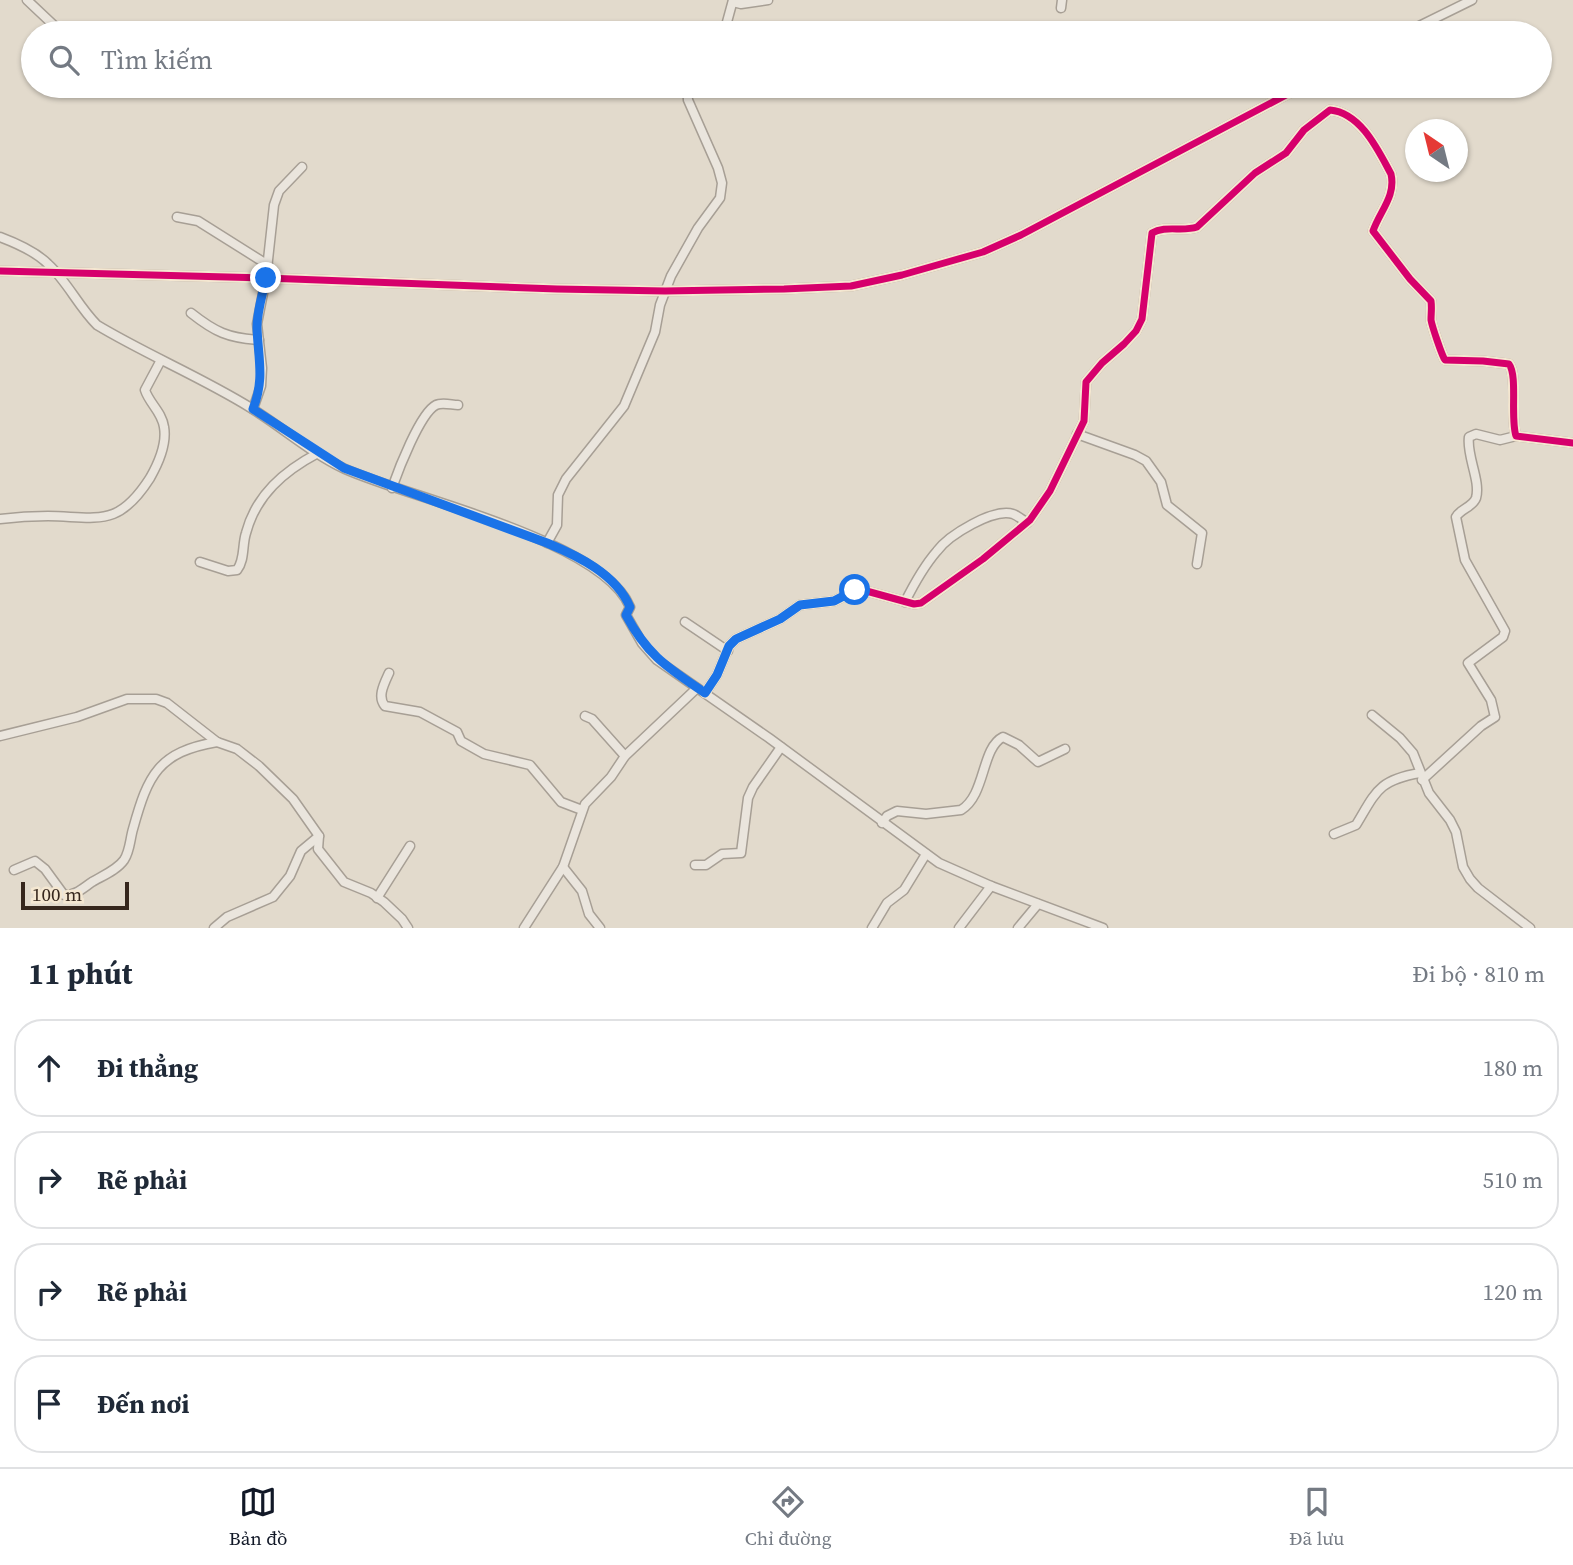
<!DOCTYPE html>
<html lang="vi">
<head>
<meta charset="utf-8">
<style>
	body { margin:0; font-family:"Source Serif 4",serif; background:#f6f6f7; color:#1f2937 }
	.compass { position:absolute; left:1405px; top:119px; width:63px; height:63px; border-radius:50%; background:#fff; box-shadow:0 2px 5px #0004; rotate:325deg }
	.scale { position:absolute; left:21px; bottom:18px; width:108px; box-sizing:border-box; padding-left:7px; border:4px solid #36271d; border-top:0; font-size:19px; line-height:24px; white-space:nowrap; color:#36271d; -webkit-text-stroke:5px #f4e7d1; paint-order:stroke }
	.stop { position:absolute; width:21px; height:21px; margin:-16px; border:5px solid #1a73e8; border-radius:50%; background:#fff }
	.stop.end { background:#1a73e8; border-color:#fff; box-shadow:0 2px 7px #0008 }
	.list { margin:0; padding:0; list-style:none }
	h2 { display:flex; justify-content:space-between; align-items:center; height:91px; margin:0; padding:0 28px; font-size:30px }
	h2 small { font-size:23px; font-weight:400; color:#747a83 }
	.list li { display:grid; grid-template-columns:46px 1fr auto; gap:21px; align-items:center; box-sizing:border-box; height:98px; margin:0 14px 14px; padding:0 14px; border:2px solid #e0e1e3; border-radius:28px }
	.list b { display:block; font-size:26px; white-space:nowrap }
	.list em { font-size:23px; font-style:normal; color:#747a83 }
	.icon { flex:none; width:38px; height:38px; fill:none; stroke:currentColor; stroke-width:2; stroke-linecap:round; stroke-linejoin:round }
	.map { position:relative; flex:none; width:1573px; height:928px; overflow:hidden }
	.search { position:absolute; background:#fff; box-shadow:0 2px 5px #0004; left:21px; right:21px; top:21px; height:77px; display:flex; align-items:center; gap:18px; box-sizing:border-box; padding:0 24px; border-radius:38px; color:#747a83; font-size:26px }
	.sheet { height:539px; background:#fff }
	nav { display:flex; justify-content:space-around; align-items:center; box-sizing:border-box; height:98px; border-top:2px solid #e0e1e3; background:#fff; font-size:19px; color:#747a83 }
	nav a { display:grid; justify-items:center; gap:4px }
	nav .on { color:#111827 }
	.map>svg:first-child { display:block }
	.lines { fill:none; stroke-linecap:round; stroke-linejoin:round }
	.street-casing { stroke:#a79f95; stroke-width:11 }
	.street { stroke:#eae5dd; stroke-width:8 }
	.cycleway-casing { stroke:#f4e7d1; stroke-width:11 }
	.cycleway { stroke:#d6006c; stroke-width:7 }
	.route { stroke:#1a73e8; stroke-width:9 }
</style>
</head>
<body>
<div class="map">
<svg width="1573" height="928" viewBox="0 0 1573 928">
	<rect width="100%" height="100%" fill="#e2dacc"/>
	<g class="lines">
		<defs>
			<g id="street">
				<polyline points="27,0 62,33"/>
				<polyline points="733,2 741,4 768,0"/>
				<polyline points="1061,8 1062,0"/>
				<polyline points="724,33 733,0"/>
				<polyline points="1405,33 1472,0"/>
				<polyline points="177,217 198,221 268,265"/>
				<path d="M0,237C16,243 36,252 48,264C67,281 78,306 97,325C147,355 201,377 251,408C282,427 311,453 345,469C412,499 602,540 630,607L626,615L642,643L657,660L769,738L939,863L991,886L1103,928"/>
				<polyline points="0,271 266,278 557,289 665,291 784,289 851,286 902,275 983,252 1021,235 1303,86"/>
				<path d="M191,313C215,332 228,338 259,340"/>
				<polyline points="253,409 261,386 262,368 257,324 266,278 274,205 279,191 302,167"/>
				<polyline points="1077,434 1135,455 1146,461 1161,482 1167,505 1202,533 1197,564"/>
				<path d="M392,488C398,471 420,413 436,405C442,402 452,405 458,405"/>
				<path d="M0,519C16,517 32,516 48,516C99,517 118,528 150,478C158,464 167,444 164,427C162,412 149,403 145,390L161,360"/>
				<polyline points="547,543 557,525 558,495 566,479 624,406 655,332 660,305 671,276 698,228 720,198 722,183 718,168 688,100 687,86"/>
				<path d="M200,562L228,571L237,570C245,560 242,545 246,533C256,495 284,471 318,453"/>
				<path d="M905,602C914,584 924,566 937,551C949,535 993,508 1013,514C1018,516 1023,520 1027,523"/>
				<polyline points="685,622 728,651"/>
				<path d="M389,673C384,684 377,697 385,706L420,712L457,732L461,741L484,754L530,765L561,802L582,810"/>
				<path d="M705,693L717,675L729,646L736,639L780,619L800,605L834,601L859,589L914,604L921,603L983,559L1030,520L1050,491L1084,421L1086,382L1102,363L1124,344L1136,331L1142,319L1152,233C1165,225 1183,232 1197,227L1255,173L1286,153L1304,130L1330,110C1361,113 1378,150 1391,174C1396,196 1380,211 1373,231L1410,279L1431,301C1432,308 1431,313 1431,320C1432,326 1442,356 1445,360L1483,361L1509,364C1518,376 1510,418 1516,436L1573,443"/>
				<polyline points="1372,715 1400,738 1413,753 1429,793 1450,820 1456,832 1463,867 1470,879 1478,888 1530,928"/>
				<polyline points="585,716 592,719 625,756"/>
				<polyline points="0,736 77,717 127,699 156,699 167,703 217,742 237,749 259,766 293,799 319,836 318,849 344,882 371,893 384,902 402,919 408,928"/>
				<path d="M1422,780L1481,726L1495,717L1491,700L1468,663L1503,637L1505,631L1465,560L1456,517C1460,509 1473,507 1476,498C1481,481 1466,455 1469,437L1476,434L1500,440L1516,436"/>
				<path d="M882,823L887,816L897,811L926,814L961,810C986,795 981,748 1003,737L1019,745L1038,762L1065,749"/>
				<path d="M1334,834L1356,825C1376,792 1378,780 1420,773"/>
				<polyline points="695,865 706,865 722,854 741,853 748,798 753,787 781,747"/>
				<polyline points="563,867 582,891 589,914 600,928"/>
				<path d="M14,870L35,861L45,869L64,895C75,896 83,888 92,882C102,876 117,870 124,860C130,851 130,839 133,829C148,775 158,752 217,742"/>
				<polyline points="377,898 410,846"/>
				<polyline points="214,928 227,917 273,897 290,876 301,851 319,836"/>
				<polyline points="524,928 563,867 585,804 611,777 625,756 697,688"/>
				<polyline points="872,928 887,903 904,890 926,854"/>
				<polyline points="959,928 991,886"/>
				<polyline points="1018,928 1038,904"/>
			</g>
		</defs>
		<!-- street casing -->
		<use href="#street" class="street-casing"/>
		<!-- street -->
		<use href="#street" class="street"/>
		<defs>
			<g id="cycleway">
				<polyline points="0,271 266,278 557,289 665,291 784,289 851,286 902,275 983,252 1021,235 1303,86"/>
				<path d="M705,693L717,675L729,646L736,639L780,619L800,605L834,601L859,589L914,604L921,603L983,559L1030,520L1050,491L1084,421L1086,382L1102,363L1124,344L1136,331L1142,319L1152,233C1165,225 1183,232 1197,227L1255,173L1286,153L1304,130L1330,110C1361,113 1378,150 1391,174C1396,196 1380,211 1373,231L1410,279L1431,301C1432,308 1431,313 1431,320C1432,326 1442,356 1445,360L1483,361L1509,364C1518,376 1510,418 1516,436L1573,443"/>
			</g>
		</defs>
		<!-- cycleway casing -->
		<use href="#cycleway" class="cycleway-casing"/>
		<!-- cycleway -->
		<use href="#cycleway" class="cycleway"/>
	</g>
	<g class="lines">
		<!-- route -->
		<path class="route" d="M266,278C263,293 257,311 257,327C258,359 265,378 253,409L344,468L547,543C578,556 616,574 630,607L626,615C648,656 667,667 705,693L717,675L729,646L736,639L780,619L800,605L834,601L855,590"/>
	</g>
</svg>
<svg class="compass" viewBox="-18 -18 36 36"><path d="M0-13l5 13h-10z" fill="#e53935"/><path d="M0 13l5-13h-10z" fill="#747a83"/></svg>
<div class="scale">100 m</div>
<div class="stop" style="left:855px;top:590px"></div>
<div class="stop end" style="left:266px;top:278px"></div>
<div class="search"><svg class="icon" aria-label="search" viewBox="0 0 24 24"><circle cx="10" cy="10" r="6"/><path d="M15 15l6 6"/></svg>Tìm kiếm</div>
</div>
<section class="sheet">
<h2>11 phút<small>Đi bộ · 810 m</small></h2>
<ul class="list">
<li><svg class="icon" aria-label="ahead" viewBox="0 0 24 24"><path d="M12 20V5M6 11l6-6 6 6"/></svg><div><b>Đi thẳng</b></div><em>180 m</em></li>
<li><svg class="icon" aria-label="right" viewBox="0 0 24 24"><path d="M7 20v-9h11M14 6l5 5-5 5"/></svg><div><b>Rẽ phải</b></div><em>510 m</em></li>
<li><svg class="icon" aria-label="right" viewBox="0 0 24 24"><path d="M7 20v-9h11M14 6l5 5-5 5"/></svg><div><b>Rẽ phải</b></div><em>120 m</em></li>
<li><svg class="icon" aria-label="arrive" viewBox="0 0 24 24"><path d="M6 21V4h12l-3 4 3 4H6"/></svg><div><b>Đến nơi</b></div></li>
</ul>
</section>
<nav>
<a class="on"><svg class="icon" aria-label="map" viewBox="0 0 24 24"><path d="M3 6l6-2 6 2 6-2v14l-6 2-6-2-6 2zM9 4v14M15 6v14"/></svg>Bản đồ</a>
<a><svg class="icon" aria-label="directions" viewBox="0 0 24 24"><path d="M12 3l9 9-9 9-9-9zM9 14v-3h6M13 9l2 2-2 2"/></svg>Chỉ đường</a>
<a><svg class="icon" aria-label="saved" viewBox="0 0 24 24"><path d="M7 4h10v16l-5-4-5 4z"/></svg>Đã lưu</a>
</nav>
</body>
</html>
